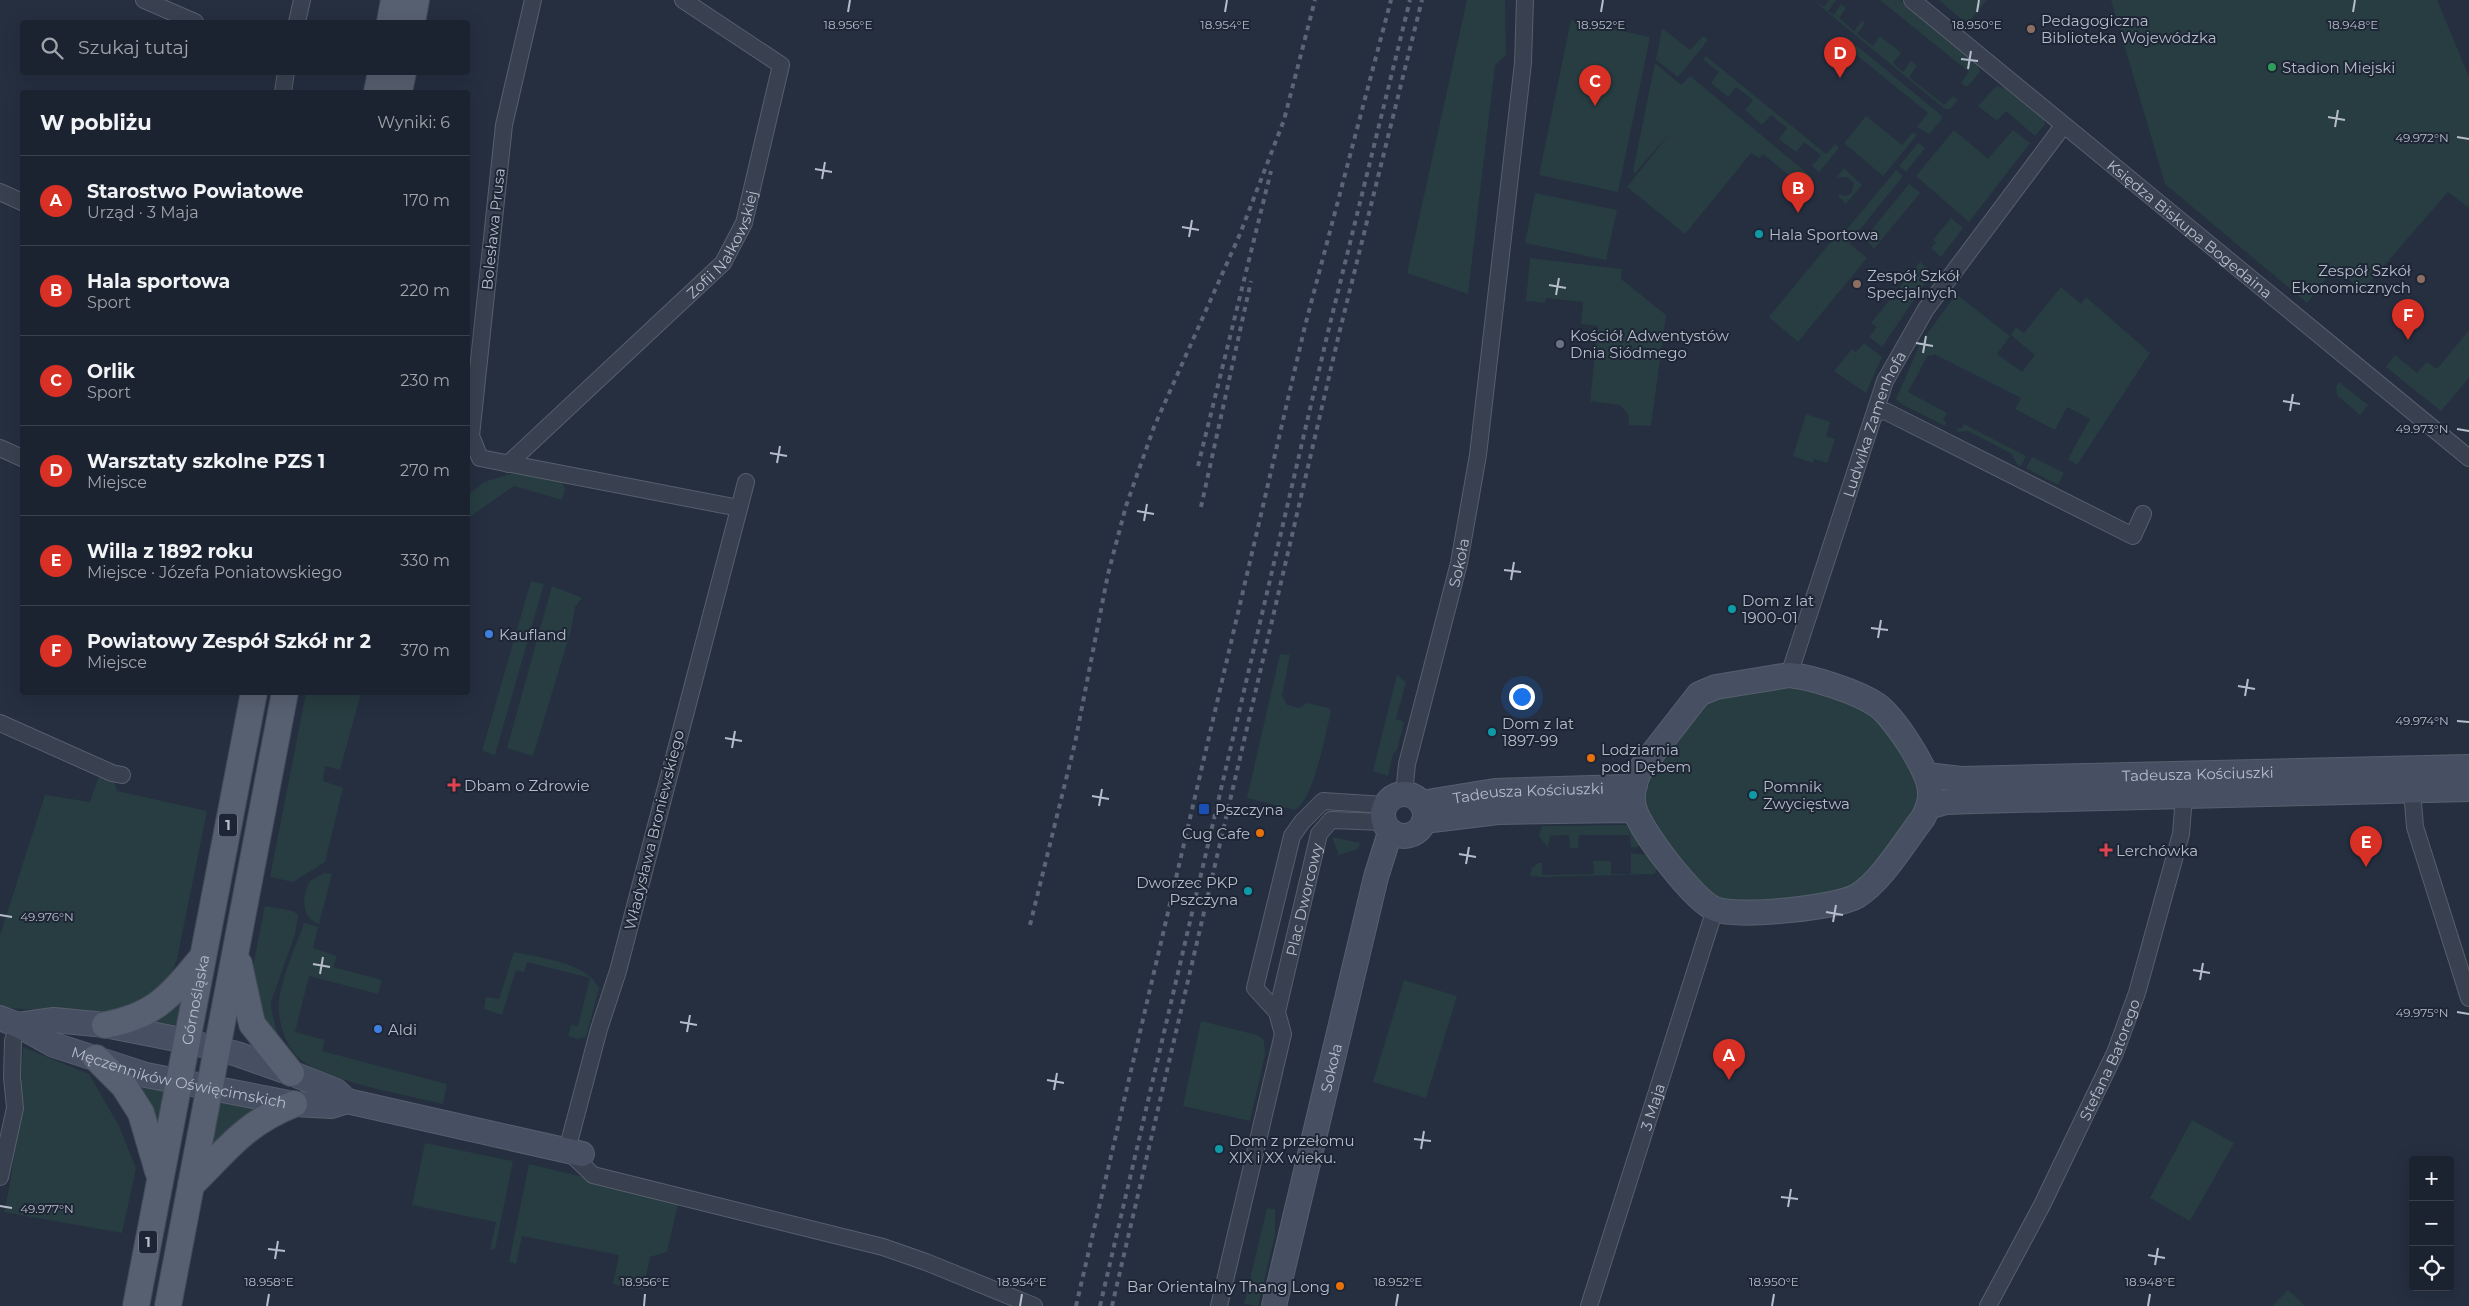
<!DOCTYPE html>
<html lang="pl">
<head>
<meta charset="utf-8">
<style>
	body { margin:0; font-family:Montserrat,sans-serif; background:#292f3c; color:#f1f3f6 }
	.controls { position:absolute; right:15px; bottom:15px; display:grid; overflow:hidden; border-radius:5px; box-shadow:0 5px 20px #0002 }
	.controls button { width:45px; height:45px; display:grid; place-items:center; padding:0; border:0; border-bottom:1px solid #3a404c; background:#1c2330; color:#f1f3f6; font:25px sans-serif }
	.you { position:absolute; left:1521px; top:696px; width:18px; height:18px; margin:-12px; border:4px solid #fff; border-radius:50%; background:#1a73e8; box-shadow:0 0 0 8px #1a73e833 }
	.badge { display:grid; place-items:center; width:32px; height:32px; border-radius:50%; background:#d93025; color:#fff; font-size:16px; font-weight:700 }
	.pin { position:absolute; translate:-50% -41px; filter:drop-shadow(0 1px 2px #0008) }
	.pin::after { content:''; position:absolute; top:26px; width:18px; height:15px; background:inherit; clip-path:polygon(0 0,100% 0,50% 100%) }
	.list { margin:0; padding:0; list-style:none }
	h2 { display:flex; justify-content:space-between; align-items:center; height:65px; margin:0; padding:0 20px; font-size:21px }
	h2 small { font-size:16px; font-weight:400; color:#a0a4ab }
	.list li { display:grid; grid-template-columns:32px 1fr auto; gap:15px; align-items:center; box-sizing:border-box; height:90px; padding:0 20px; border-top:1px solid #3a404c }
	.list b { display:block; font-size:19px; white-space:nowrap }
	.list p { margin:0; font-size:16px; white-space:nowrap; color:#a0a4ab }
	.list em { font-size:16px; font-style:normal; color:#a0a4ab }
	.icon { flex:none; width:28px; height:28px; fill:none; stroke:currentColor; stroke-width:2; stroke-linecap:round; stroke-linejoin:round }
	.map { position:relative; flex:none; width:2469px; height:1306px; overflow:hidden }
	.search { position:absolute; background:#1c2330; box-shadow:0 5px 20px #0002; left:20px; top:20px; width:450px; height:55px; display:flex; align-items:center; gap:12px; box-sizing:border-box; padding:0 18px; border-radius:5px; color:#a0a4ab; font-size:19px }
	.panel { position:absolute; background:#1c2330; box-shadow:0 5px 20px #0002; left:20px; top:90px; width:450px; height:605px; border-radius:5px }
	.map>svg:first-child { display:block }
	.green { fill:#273d41 }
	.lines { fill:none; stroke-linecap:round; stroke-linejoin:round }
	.street-casing { stroke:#575f6d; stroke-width:18 }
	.secondary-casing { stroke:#575f6d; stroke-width:26 }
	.primary-casing { stroke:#424a59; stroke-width:28 }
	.street { stroke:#394150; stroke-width:16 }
	.secondary { stroke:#475063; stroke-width:24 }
	.primary { stroke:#576070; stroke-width:26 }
	.rail { stroke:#5b6577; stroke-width:4; stroke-dasharray:5 5; stroke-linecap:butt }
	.ticks { fill:none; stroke:#b5bcca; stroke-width:2 }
	.education-dot { fill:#8d6e63; stroke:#1e2635; stroke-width:2 }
	.leisure-dot { fill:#2e9e5b; stroke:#1e2635; stroke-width:2 }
	.culture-dot { fill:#0f9aa8; stroke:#1e2635; stroke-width:2 }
	.worship-dot { fill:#6b7280; stroke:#1e2635; stroke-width:2 }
	.shop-dot { fill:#3f7fe0; stroke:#1e2635; stroke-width:2 }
	.food-dot { fill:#e8710a; stroke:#1e2635; stroke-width:2 }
	.health-dot { fill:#e0444e; stroke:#1e2635; stroke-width:2 }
	.transit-dot { fill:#1a4fb4; stroke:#1e2635; stroke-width:2 }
	.labels { text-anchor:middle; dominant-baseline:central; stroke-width:4; stroke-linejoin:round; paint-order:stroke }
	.shield { fill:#1e2635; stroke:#888f9d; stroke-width:1 }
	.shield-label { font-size:14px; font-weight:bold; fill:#b5bcca }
	.poi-label { font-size:15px; fill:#b5bcca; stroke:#1e2635; text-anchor:start }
	.street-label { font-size:15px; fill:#b5bcca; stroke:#1e2635 }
	.ticks-label { font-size:12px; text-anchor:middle; fill:#b5bcca; stroke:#1e2635; stroke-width:4; stroke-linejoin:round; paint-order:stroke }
</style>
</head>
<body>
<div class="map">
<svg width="2469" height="1306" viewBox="0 0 2469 1306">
	<rect width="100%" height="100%" fill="#252f40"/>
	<!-- green -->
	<g class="green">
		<polygon points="1467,0 1505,0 1506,55 1495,65 1468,294 1407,273"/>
		<polygon points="1813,0 1824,7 1829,0 1836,0 1828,11 1834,15 1841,4 1846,8 1839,18 1854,31 1862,21 1865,23 1857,34 1873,46 1880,36 1901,53 1893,63 1903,72 1911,61 1917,66 1909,77 1944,105 1953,96 1958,100 1950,109 1945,109"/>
		<polygon points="1880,0 1900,0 1977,63 1980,72 1967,87 1961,83 1969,72"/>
		<polygon points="1939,0 1987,0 1967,24"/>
		<polygon points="2111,0 2437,0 2469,77 2469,171 2467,172 2469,172 2469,208 2448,192 2362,291 2335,267 2307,303 2165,184"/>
		<polygon points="1571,20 1650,37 1618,192 1539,175"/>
		<polygon points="1662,28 1690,50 1703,36 1708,40 1678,77 1656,60"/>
		<polygon points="1846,37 1941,115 1942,119 1929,134 1917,127 1928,113 1842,43"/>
		<polygon points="1706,56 1826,154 1835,144 1839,148 1819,172 1812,166 1821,155 1804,142 1796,152 1779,139 1787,128 1771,115 1762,125 1745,110 1753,100 1736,87 1728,97 1711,83 1719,72 1703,60"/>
		<polygon points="1655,63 1681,85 1690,76 1813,178 1805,188 1763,154 1760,158 1751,153 1685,234 1627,187 1672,131 1635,173 1633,171"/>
		<polygon points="1996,86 2005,88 2044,120 2045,124 2035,136 2006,111 1997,121 1978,106"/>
		<polygon points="1866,116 1902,145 1913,132 1917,135 1883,176 1844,143"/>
		<polygon points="1954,130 1988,159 2013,130 2030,143 1969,222 1916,176"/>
		<polygon points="1918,143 1925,148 1906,172 1899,166"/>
		<polygon points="1844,168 1862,185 1846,204 1838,196 1839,194 1845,196 1851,194 1854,183 1847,177 1836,178"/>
		<polygon points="1896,170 1903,176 1849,243 1867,258 1798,342 1769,317 1843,227 1847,229"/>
		<polygon points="1909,184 1920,193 1874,249 1868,242 1869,233"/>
		<polygon points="1535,193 1617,210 1606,260 1525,243"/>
		<polygon points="1951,218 1963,228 1941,257 1931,248 1936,243 1933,240"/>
		<polygon points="1530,258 1622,269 1621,279 1666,315 1651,426 1629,425 1628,414 1620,405 1590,401 1598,326 1581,324 1583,302 1546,298 1545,303 1526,301"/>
		<polygon points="1920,262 1932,273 1882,347 1869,337 1877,327 1871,323"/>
		<polygon points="2061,287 2081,304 2086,297 2150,353 2077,465 2068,459 2090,419 2067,407 2055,430 2015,409 2021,398 1934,354 1932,356 1928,355 1908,392 1947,413 1943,420 1946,422 1945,426 1903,405 1896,399 1920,344 1956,294 2010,336 1997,354 2022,372 2035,355 2011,335 2016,327 2024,333"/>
		<polygon points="2469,330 2469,378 2441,411 2386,367 2395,355 2417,373 2427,362 2437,369"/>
		<polygon points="1864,343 1882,357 1866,393 1834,371 1852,349 1856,352"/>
		<polygon points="2339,382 2368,405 2360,415 2337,395 2336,386"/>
		<polygon points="1806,414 1830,422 1826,436 1835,439 1827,463 1814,459 1813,463 1793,456"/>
		<polygon points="1964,424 2026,456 2021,466 2017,464 2012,454 1968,431 1956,432 1958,428 1961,429"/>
		<polygon points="2032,457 2064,473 2058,485 2026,468"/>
		<polygon points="513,473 561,479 565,490 562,500 514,486 468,518 468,495 484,482"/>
		<polygon points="531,581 544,584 495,755 482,751"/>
		<polygon points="552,586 582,598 575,607 571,630 533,756 507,748"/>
		<path d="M1280,654L1290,655L1282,695L1287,705L1299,708L1307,703L1329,708L1331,712C1325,734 1314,800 1295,810L1247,798Z"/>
		<polygon points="1397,675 1406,682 1396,719 1404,722 1397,750 1393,754 1388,776 1373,771"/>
		<polygon points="1778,684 1810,686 1856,704 1880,720 1909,761 1918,787 1918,799 1914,814 1872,872 1837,896 1735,904 1711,896 1655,829 1645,804 1645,793 1649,775 1711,698"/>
		<polygon points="306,693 361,693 340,770 325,766 323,781 343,788 325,862 293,882 270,877"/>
		<polygon points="100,773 115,783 117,791 207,811 177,959 170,978 160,988 139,1002 100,1015 8,1008 0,1006 0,935 45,795 90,802"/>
		<polygon points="1626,825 1640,845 1637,847 1631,847 1630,835 1579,835 1578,848 1570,848 1569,835 1550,836 1548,848 1539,836 1542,826"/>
		<polygon points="1332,837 1360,843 1358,849 1339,855"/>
		<polygon points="1631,853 1648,855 1657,867 1655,874 1542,877 1530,876 1532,868 1538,863 1542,863 1542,875 1594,874 1593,861 1611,861 1611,874 1631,874"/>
		<path d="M324,873L332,874L319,924C300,917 302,895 310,881Z"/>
		<path d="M265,906L293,911L298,915L295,934L271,1002C271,1019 280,1034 281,1051L252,995L253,966Z"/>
		<path d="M304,923L318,927L313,948L337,956L333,967L382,980L378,994L309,976L295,1032L325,1040L322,1051L447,1084L443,1104C409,1095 321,1081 298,1057C284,1044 277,1018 279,1000C283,974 295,948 304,923Z"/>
		<path d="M514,952C541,958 586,962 599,988L586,1037L578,1039L568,1036L571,1025L578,1026L590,978L527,962L524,972L516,970L502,1015L484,1009L486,997L499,999Z"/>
		<polygon points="1404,980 1457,996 1426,1098 1373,1082"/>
		<polygon points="184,986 179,1030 138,1021"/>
		<polygon points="1201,1021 1257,1035 1264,1040 1265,1055 1250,1121 1183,1106"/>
		<path d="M23,1047L89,1074L119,1126L136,1168L122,1233L4,1212C17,1158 20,1103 23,1047Z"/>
		<polygon points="130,1078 167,1086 159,1127"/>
		<polygon points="218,1099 261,1108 209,1157"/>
		<polygon points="2192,1120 2234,1143 2190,1221 2150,1198"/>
		<polygon points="425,1143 513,1161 495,1249 490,1250 496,1222 412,1205"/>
		<polygon points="529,1164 679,1200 667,1252 650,1257 643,1290 613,1284 619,1255 522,1236 516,1264 509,1262"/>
		<polygon points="1267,1208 1275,1209 1275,1235 1258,1306 1244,1304"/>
		<polygon points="2288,1290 2305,1306 2272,1306"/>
	</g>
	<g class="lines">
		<defs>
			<g id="street">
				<polyline points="144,0 195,22"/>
				<polyline points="533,0 504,125 471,436 480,458 739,508"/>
				<path id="s1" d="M1912,0L2469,458"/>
				<polyline points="297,22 302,0"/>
				<polyline points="283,92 286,72"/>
				<polyline points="0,192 22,202"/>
				<polyline points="1876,411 1887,412 2133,536 2143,514"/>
				<polyline points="0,448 22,458"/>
				<path id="s2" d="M508,464L723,263L744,223L781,65L683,0"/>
				<polyline points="746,482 618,971 599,1029 567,1150 593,1175 883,1247 926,1262 1034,1306"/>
				<path id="s3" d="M1789,675L1885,381L1926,309L2063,126"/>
				<polyline points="0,723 112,773 122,775"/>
				<polyline points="2412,790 2415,827 2469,998"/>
				<path id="s4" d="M1404,794L1407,764L1459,563L1478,455L1523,63L1525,0"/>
				<polyline points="1277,1012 1255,988 1292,836 1302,822 1323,801 1385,805"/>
				<polyline points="0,1177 15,1108 12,1077 13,1041 18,1025"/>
				<path id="s5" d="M1219,1306L1283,1034L1277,1012L1319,834L1331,820L1384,822"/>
				<path id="s6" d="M1589,1306L1715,909"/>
				<path id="s7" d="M1988,1306L2042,1205L2115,1053L2137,993L2181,834L2184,796"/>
			</g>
			<g id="secondary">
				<path d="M1789,675C1812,677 1858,692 1877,705C1894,717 1930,771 1930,792C1931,802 1927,810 1923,818C1905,841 1882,881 1857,896C1836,908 1738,918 1715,909C1695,902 1638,828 1634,807C1631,794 1635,779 1642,767L1699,694L1716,687Z"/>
				<path id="s8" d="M1927,775L1961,779L2469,767"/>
				<circle cx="1404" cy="815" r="21"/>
				<path id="s9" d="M1421,803L1495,791L1626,787L1635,785"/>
				<polyline points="1928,807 1946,802 1976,801 2469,789"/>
				<polyline points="1424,821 1498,812 1627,810 1635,812"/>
				<path id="s10" d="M0,1018L18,1025L54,1045L146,1075L294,1104L331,1106L347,1101L582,1154"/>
				<polyline points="18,1025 54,1020 105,1025 186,1041 237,1054 291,1073 336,1091 347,1101"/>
				<path id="s11" d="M1274,1306L1376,877L1388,839L1392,832"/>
			</g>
			<g id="primary">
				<polyline points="390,22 394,0"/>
				<polyline points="412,22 416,0"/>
				<polyline points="377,92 381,72"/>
				<polyline points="399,92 403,72"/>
				<polyline points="239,964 252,1024 291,1073"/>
				<path d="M105,1025C155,1016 170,996 201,959"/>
				<polyline points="96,1058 124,1086 141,1113 158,1171"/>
				<path d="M191,1185C228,1149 244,1124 294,1104"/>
				<path id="s12" d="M136,1306L254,692"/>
				<polyline points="168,1306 285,692"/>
			</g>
		</defs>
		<!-- street casing -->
		<use href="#street" class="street-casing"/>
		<!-- secondary casing -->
		<use href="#secondary" class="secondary-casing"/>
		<!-- primary casing -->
		<use href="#primary" class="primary-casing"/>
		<!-- street -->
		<use href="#street" class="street"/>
		<!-- secondary -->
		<use href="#secondary" class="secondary"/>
		<!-- primary -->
		<use href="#primary" class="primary"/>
		<!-- rail -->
		<g class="rail">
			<polyline points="1198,466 1271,171"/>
			<polyline points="1201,507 1251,281"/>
			<polyline points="1030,925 1075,743 1108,574 1126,506 1154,427 1240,234 1284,120 1315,0"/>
			<polyline points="1076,1306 1305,326 1391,0"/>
			<polyline points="1100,1306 1328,332 1410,0"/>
			<polyline points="1112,1306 1339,334 1422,0"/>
		</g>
	</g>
	<!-- ticks -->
	<path class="ticks" d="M848,12L850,0M1225,12L1227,0M1601,12L1603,0M1977,12L1979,0M2353,12L2355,0M1961,59L1978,61M1968,69L1971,51M2328,117L2345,120M2335,127L2338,110M2457,137L2469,139M815,169L832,172M822,179L825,162M1182,227L1199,230M1189,237L1192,220M1549,285L1566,288M1556,295L1559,278M1916,343L1933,346M1923,353L1926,336M2283,401L2300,404M2290,411L2293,394M2457,429L2469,431M770,453L787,456M777,463L780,446M1137,511L1154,514M1144,521L1147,504M1504,570L1521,572M1511,580L1514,562M1871,628L1888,630M1878,638L1881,620M2238,686L2255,689M2245,696L2248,679M2457,721L2469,722M725,738L742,741M732,748L735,731M1092,796L1109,799M1099,806L1102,789M1459,854L1476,857M1466,864L1469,847M1826,912L1843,915M0,915L12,917M1833,922L1836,905M313,964L330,967M2193,970L2210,973M320,974L323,957M2200,980L2203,963M2457,1012L2469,1014M680,1022L697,1025M687,1032L690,1015M1047,1080L1064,1083M1054,1090L1057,1073M1414,1139L1431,1141M1421,1149L1424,1131M1781,1197L1798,1199M0,1206L12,1208M1788,1207L1791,1189M268,1249L285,1251M2148,1255L2165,1258M275,1259L278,1241M2155,1265L2158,1248M267,1306L269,1294M644,1306L645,1294M1020,1306L1022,1294M1396,1306L1398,1294M1772,1306L1774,1294M2148,1306L2150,1294"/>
	<!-- markers -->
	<g class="education-dot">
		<circle cx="2031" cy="29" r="5"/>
		<circle cx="2421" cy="279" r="5"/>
		<circle cx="1857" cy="284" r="5"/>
	</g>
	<circle class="leisure-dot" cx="2272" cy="67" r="5"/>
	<g class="culture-dot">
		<circle cx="1759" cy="234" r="5"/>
		<circle cx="1732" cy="609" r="5"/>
		<circle cx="1492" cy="732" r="5"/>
		<circle cx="1753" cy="795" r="5"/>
		<circle cx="1248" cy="891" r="5"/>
		<circle cx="1219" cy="1149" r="5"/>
	</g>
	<circle class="worship-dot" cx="1560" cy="344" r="5"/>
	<g class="shop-dot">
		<circle cx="489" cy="634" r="5"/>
		<circle cx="378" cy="1029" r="5"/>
	</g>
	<g class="food-dot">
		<circle cx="1591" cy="758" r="5"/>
		<circle cx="1260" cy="833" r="5"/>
		<circle cx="1340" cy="1286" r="5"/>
	</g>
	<g class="health-dot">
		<path d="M451.5 777.5h5v5h5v5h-5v5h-5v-5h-5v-5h5z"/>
		<path d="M2103.5 842.5h5v5h5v5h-5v5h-5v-5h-5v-5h5z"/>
	</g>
	<rect class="transit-dot" x="1198" y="803" width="12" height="12" rx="2.5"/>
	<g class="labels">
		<!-- shield labels -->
		<g class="shield">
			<rect x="219" y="813.5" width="18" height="23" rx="4"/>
			<rect x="139" y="1230.5" width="18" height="23" rx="4"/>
		</g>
		<g class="shield-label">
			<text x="228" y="825">1</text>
			<text x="148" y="1242">1</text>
		</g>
		<!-- poi labels -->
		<g class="poi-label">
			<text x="2041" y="20">Pedagogiczna<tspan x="2041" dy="17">Biblioteka Wojewódzka</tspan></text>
			<text x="2282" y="67">Stadion Miejski</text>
			<text x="1769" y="234">Hala Sportowa</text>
			<text x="2411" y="270" text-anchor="end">Zespół Szkół<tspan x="2411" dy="17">Ekonomicznych</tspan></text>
			<text x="1867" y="275">Zespół Szkół<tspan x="1867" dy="17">Specjalnych</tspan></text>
			<text x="1570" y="335">Kościół Adwentystów<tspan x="1570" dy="17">Dnia Siódmego</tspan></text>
			<text x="1742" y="600">Dom z lat<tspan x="1742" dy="17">1900-01</tspan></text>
			<text x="499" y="634">Kaufland</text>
			<text x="1502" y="723">Dom z lat<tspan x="1502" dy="17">1897-99</tspan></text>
			<text x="1601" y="749">Lodziarnia<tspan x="1601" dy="17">pod Dębem</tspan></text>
			<text x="464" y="785">Dbam o Zdrowie</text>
			<text x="1763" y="786">Pomnik<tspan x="1763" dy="17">Zwycięstwa</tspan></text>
			<text x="1215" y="809">Pszczyna</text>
			<text x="1250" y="833" text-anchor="end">Cug Cafe</text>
			<text x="2116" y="850">Lerchówka</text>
			<text x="1238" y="882" text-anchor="end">Dworzec PKP<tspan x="1238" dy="17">Pszczyna</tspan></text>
			<text x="388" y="1029">Aldi</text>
			<text x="1229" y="1140">Dom z przełomu<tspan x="1229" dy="17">XIX i XX wieku.</tspan></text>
			<text x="1330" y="1286" text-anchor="end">Bar Orientalny Thang Long</text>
		</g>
		<!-- street labels -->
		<g class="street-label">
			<text transform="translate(493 229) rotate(-84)">Bolesława Prusa</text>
			<text stroke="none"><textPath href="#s1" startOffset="360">Księdza Biskupa Bogedaina</textPath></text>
			<text stroke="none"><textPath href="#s2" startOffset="310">Zofii Nałkowskiej</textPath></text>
			<text stroke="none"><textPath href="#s3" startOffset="265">Ludwika Zamenhofa</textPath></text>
			<text stroke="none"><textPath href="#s4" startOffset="238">Sokoła</textPath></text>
			<text stroke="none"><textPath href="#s8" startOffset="271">Tadeusza Kościuszki</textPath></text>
			<text stroke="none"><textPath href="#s9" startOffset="108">Tadeusza Kościuszki</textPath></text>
			<text transform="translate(654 830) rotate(-76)">Władysława Broniewskiego</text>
			<text stroke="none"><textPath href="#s5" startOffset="418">Plac Dworcowy</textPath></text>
			<text stroke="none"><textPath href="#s12" startOffset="312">Górnośląska</textPath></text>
			<text stroke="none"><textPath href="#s7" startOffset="275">Stefana Batorego</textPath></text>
			<text stroke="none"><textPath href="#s11" startOffset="245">Sokoła</textPath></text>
			<text stroke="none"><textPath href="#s10" startOffset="190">Męczenników Oświęcimskich</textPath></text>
			<text stroke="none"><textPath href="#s6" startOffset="209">3 Maja</textPath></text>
		</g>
	</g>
	<g class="ticks-label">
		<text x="848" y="29">18.956°E</text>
		<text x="1225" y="29">18.954°E</text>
		<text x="1601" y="29">18.952°E</text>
		<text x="1977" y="29">18.950°E</text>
		<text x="2353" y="29">18.948°E</text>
		<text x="2422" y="142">49.972°N</text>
		<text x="2422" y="433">49.973°N</text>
		<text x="2422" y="725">49.974°N</text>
		<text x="47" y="921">49.976°N</text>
		<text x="2422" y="1017">49.975°N</text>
		<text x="47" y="1213">49.977°N</text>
		<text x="269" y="1286">18.958°E</text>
		<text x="645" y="1286">18.956°E</text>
		<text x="1022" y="1286">18.954°E</text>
		<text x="1398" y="1286">18.952°E</text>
		<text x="1774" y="1286">18.950°E</text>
		<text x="2150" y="1286">18.948°E</text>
	</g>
</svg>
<div class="controls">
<button>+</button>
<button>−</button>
<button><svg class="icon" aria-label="locate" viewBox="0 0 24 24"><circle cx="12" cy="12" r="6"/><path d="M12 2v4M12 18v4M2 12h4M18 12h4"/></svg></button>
</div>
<div class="you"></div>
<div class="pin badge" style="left:1729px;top:1080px">A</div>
<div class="pin badge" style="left:1798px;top:213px">B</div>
<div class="pin badge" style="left:1595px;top:106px">C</div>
<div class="pin badge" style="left:1840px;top:78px">D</div>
<div class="pin badge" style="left:2366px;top:867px">E</div>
<div class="pin badge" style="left:2408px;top:340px">F</div>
<div class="search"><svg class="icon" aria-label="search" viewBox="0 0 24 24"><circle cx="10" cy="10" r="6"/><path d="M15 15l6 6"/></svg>Szukaj tutaj</div>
<section class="panel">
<h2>W pobliżu<small>Wyniki: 6</small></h2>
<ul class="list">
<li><span class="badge">A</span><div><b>Starostwo Powiatowe</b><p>Urząd · 3 Maja</p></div><em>170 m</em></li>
<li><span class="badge">B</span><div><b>Hala sportowa</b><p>Sport</p></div><em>220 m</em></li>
<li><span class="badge">C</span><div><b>Orlik</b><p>Sport</p></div><em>230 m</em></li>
<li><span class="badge">D</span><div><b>Warsztaty szkolne PZS 1</b><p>Miejsce</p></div><em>270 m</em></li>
<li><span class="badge">E</span><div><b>Willa z 1892 roku</b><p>Miejsce · Józefa Poniatowskiego</p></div><em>330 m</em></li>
<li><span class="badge">F</span><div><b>Powiatowy Zespół Szkół nr 2</b><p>Miejsce</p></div><em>370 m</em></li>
</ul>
</section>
</div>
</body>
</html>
